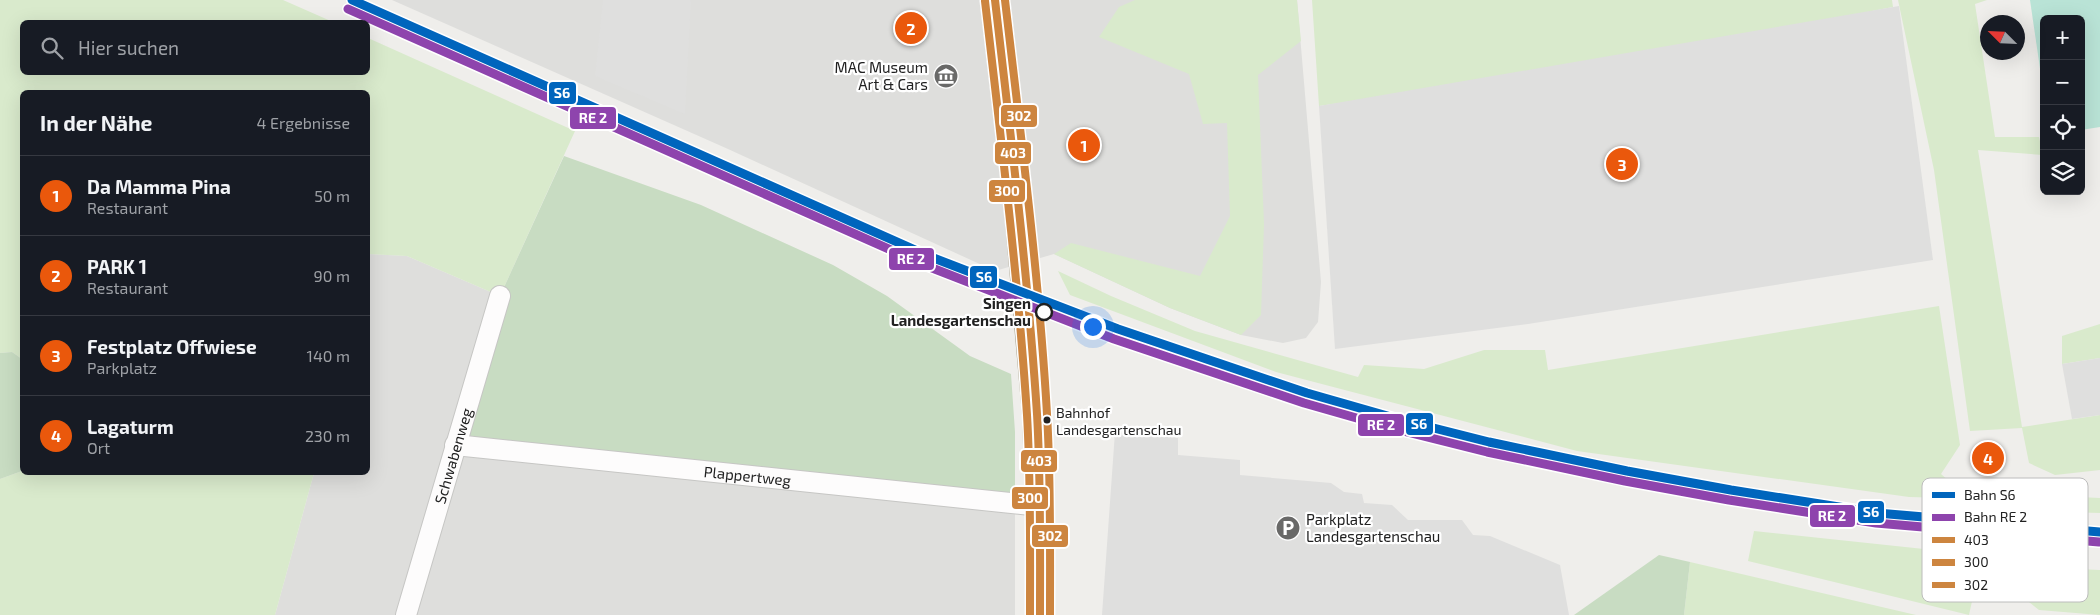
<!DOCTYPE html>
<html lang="de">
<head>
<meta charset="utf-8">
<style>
	body { margin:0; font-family:"Exo 2",sans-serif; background:#242831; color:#f1f3f6 }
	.controls { position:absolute; right:15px; top:15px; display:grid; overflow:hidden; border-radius:8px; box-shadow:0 5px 20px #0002 }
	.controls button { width:45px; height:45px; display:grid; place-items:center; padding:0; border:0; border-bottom:1px solid #363941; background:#171b24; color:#f1f3f6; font:25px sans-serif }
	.compass { position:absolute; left:1980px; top:15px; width:45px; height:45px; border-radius:50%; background:#171b24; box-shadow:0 5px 20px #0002; rotate:294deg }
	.you { position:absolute; left:1092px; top:326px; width:18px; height:18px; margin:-12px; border:4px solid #fff; border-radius:50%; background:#1a73e8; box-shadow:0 0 0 8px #1a73e833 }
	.badge { display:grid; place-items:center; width:32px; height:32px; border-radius:50%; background:#ea580c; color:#fff; font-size:16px; font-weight:700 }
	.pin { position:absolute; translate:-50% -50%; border:2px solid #fff; box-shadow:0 1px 5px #0006 }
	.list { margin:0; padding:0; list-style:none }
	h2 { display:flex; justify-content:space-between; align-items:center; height:65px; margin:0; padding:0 20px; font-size:21px }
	h2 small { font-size:16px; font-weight:400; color:#9ea1a6 }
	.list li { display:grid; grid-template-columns:32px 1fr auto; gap:15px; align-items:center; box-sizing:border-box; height:80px; padding:0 20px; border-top:1px solid #363941 }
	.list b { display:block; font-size:19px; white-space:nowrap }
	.list p { margin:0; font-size:16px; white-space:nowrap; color:#9ea1a6 }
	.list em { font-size:16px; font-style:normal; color:#9ea1a6 }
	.icon { flex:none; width:28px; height:28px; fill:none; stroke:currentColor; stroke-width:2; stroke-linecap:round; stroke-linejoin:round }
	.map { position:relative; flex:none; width:2100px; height:615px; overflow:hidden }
	.search { position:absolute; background:#171b24; box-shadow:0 5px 20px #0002; left:20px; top:20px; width:350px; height:55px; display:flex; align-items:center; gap:12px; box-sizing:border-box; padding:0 18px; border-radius:8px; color:#9ea1a6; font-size:19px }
	.panel { position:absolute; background:#171b24; box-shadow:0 5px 20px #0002; left:20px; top:90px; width:350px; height:385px; border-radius:8px }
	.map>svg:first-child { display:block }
	.residential { fill:#dededc }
	.grass { fill:#d9eacc }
	.forest { fill:#c8dcc2 }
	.pitch { fill:#b9e3d6 }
	.parking { fill:#dfdfde }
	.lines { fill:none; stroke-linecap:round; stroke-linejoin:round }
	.minor-casing { stroke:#c6c6c4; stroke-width:22 }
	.primary-casing { stroke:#a59e88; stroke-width:30 }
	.minor { stroke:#fdfcfc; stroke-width:20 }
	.primary { stroke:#f1eee7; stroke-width:28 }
	.bus-1-casing { stroke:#fff; stroke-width:11 }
	.bus-2-casing { stroke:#fff; stroke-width:11 }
	.bus-3-casing { stroke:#fff; stroke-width:11 }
	.bus-1 { stroke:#cd853f; stroke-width:8 }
	.bus-2 { stroke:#cd853f; stroke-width:8 }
	.bus-3 { stroke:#cd853f; stroke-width:8 }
	.rail-1-casing { stroke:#fff; stroke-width:12 }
	.rail-2-casing { stroke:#fff; stroke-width:12 }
	.rail-1 { stroke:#0065bd; stroke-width:9 }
	.rail-2 { stroke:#8e44ad; stroke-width:9 }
	.stop-dot { fill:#fff; stroke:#212121; stroke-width:2.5 }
	.bus-dot { fill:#212121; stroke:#fff; stroke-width:2 }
	.labels { text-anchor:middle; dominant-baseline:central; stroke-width:4.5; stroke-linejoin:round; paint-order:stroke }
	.bus-label { font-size:14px; fill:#212121; stroke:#fff; text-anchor:start }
	.poi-label { font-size:15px; fill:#212121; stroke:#fff; text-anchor:end }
	.stop-label { font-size:15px; font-weight:bold; fill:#212121; stroke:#fff; text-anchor:end }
	.street-label { font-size:15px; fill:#212121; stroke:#fff }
	.key { fill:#fff; stroke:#bcbcbc; stroke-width:1 }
	.key-label { font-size:14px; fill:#212121 }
	.line-badge { stroke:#fff; stroke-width:2 }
	.badge-label { font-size:14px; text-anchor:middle; font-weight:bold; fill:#fff }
</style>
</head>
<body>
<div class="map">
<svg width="2100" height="615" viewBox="0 0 2100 615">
	<rect width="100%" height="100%" fill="#efeeeb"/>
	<!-- residential -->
	<g class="residential">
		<polygon points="392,0 1297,0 1321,282 1318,322 1306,338 1283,343 1241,335 1170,308 1054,254 995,271 728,149"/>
		<polygon points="368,254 407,256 500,296 1015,504 1015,615 275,615 314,473 368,472"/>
	</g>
	<!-- grass -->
	<g class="grass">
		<polygon points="0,0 283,0 333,22 22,22 22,72 368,72 368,38 575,131 500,296 407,256 368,254 368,92 22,92 22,359 12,352 0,353"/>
		<polygon points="1135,0 1297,0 1301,41 1258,75 1264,224 1261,315 1241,335 1170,308 1054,254 1071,243 1200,276 1230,216 1227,123 1203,124 1189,74 1099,37 1119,7"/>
		<polygon points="1312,0 1892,0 1893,7 1872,11 1869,27 1319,106"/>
		<polygon points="1898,0 1987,0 1975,4 1995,137 2039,137 2043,155 1978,150 2022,427 2100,415 2100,470 2055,475 2029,463 2022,428 1970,431 1934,170"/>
		<polygon points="1058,271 1111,296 1195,331 1358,377 1364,365 1424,369 1484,350 1545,350 1548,370 1939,306 1960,445 1941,474 1959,490 1946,498 1909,497 1577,451 1276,372 1070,295"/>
		<polygon points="2100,324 2100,358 2062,364 2062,336"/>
		<polygon points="22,471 22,472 314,473 275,615 0,615 0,479"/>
		<polygon points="1998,493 2100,498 2100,513 1998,510"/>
		<polygon points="1754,531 1971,554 1977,578 1969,615 1748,561"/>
		<polygon points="1690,562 1916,615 1684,615"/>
		<polygon points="2079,569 2100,570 2100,615 2039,610 2010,587 2009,571"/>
	</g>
	<!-- forest -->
	<g class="forest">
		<polygon points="564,156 701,205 833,265 887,296 970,356 1011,374 1015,432 1015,504 455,445 500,296"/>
		<polygon points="12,352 22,359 22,471 0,479 0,353"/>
		<polygon points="1659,555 1690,562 1684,615 1574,615"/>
	</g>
	<!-- pitch -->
	<polygon class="pitch" points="2030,0 2100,0 2100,127 2081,130 2081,19 2044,19 2044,96"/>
	<!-- parking -->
	<g class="parking">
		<polygon points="603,0 691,0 685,114 595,76"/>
		<polygon points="1899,6 1933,260 1528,324 1335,349 1319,106"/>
		<polygon points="2100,358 2100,415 2072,419 2062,364"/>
		<polygon points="1115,432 1178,438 1178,455 1240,460 1240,475 1331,483 1344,492 1362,494 1364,503 1392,505 1408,520 1462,520 1473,535 1490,536 1560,565 1569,615 1102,615"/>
	</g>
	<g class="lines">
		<defs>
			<g id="minor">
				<path id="s1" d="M455,445L1040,506"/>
				<path id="s2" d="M406,615L500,296"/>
			</g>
			<polyline id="primary" points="995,0 1018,199 1037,415 1040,506 1040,615"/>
		</defs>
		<!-- minor casing -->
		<use href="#minor" class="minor-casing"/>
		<!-- primary casing -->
		<use href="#primary" class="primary-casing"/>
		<!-- minor -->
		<use href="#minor" class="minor"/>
		<!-- primary -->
		<use href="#primary" class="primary"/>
		<defs>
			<path id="bus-1" d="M995,0C1011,138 1028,276 1037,414C1041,481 1040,548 1040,615"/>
			<path id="bus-2" d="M985,1C1001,139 1018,276 1027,415C1031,481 1030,548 1030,615"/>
			<path id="bus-3" d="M1005,0C1021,138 1039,276 1047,414C1051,481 1050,548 1050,615"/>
		</defs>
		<!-- bus-1 casing -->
		<use href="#bus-1" class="bus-1-casing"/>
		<!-- bus-2 casing -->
		<use href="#bus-2" class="bus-2-casing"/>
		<!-- bus-3 casing -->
		<use href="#bus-3" class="bus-3-casing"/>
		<!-- bus-1 -->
		<use href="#bus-1" class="bus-1"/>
		<!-- bus-2 -->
		<use href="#bus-2" class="bus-2"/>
		<!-- bus-3 -->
		<use href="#bus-3" class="bus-3"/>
		<defs>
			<polyline id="rail-1" points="352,0 931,257 1118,329 1307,393 1398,419 1489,442 1627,471 1731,490 1877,513 2100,532"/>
			<polyline id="rail-2" points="348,9 927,266 1114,339 1304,403 1395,429 1487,452 1625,481 1729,500 1876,523 2099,542"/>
		</defs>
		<!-- rail-1 casing -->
		<use href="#rail-1" class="rail-1-casing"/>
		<!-- rail-2 casing -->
		<use href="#rail-2" class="rail-2-casing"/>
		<!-- rail-1 -->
		<use href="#rail-1" class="rail-1"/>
		<!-- rail-2 -->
		<use href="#rail-2" class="rail-2"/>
	</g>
	<!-- icons -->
	<defs>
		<symbol id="museum-disc" viewBox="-11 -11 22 22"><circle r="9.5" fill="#696968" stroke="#fff"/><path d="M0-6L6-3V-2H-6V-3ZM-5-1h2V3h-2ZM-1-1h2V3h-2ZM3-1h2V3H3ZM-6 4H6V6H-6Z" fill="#fff"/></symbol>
		<symbol id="parking-disc" viewBox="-11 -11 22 22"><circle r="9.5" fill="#696968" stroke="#fff"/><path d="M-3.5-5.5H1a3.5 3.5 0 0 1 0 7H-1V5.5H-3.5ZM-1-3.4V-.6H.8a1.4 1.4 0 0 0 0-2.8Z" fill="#fff"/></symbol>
	</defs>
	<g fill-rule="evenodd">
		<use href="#museum-disc" x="932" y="62" width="28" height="28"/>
		<use href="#parking-disc" x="1274" y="514" width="28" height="28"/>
	</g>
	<!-- markers -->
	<circle class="stop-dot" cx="1044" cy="312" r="8"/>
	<circle class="bus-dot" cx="1047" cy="420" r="4.5"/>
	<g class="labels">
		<!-- bus labels -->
		<g class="bus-label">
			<text x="1056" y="412">Bahnhof<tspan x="1056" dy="17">Landesgartenschau</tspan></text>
		</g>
		<!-- poi labels -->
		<g class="poi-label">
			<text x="928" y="67">MAC Museum<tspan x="928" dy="17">Art &amp; Cars</tspan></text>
			<text x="1306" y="519" text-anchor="start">Parkplatz<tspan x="1306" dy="17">Landesgartenschau</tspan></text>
		</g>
		<!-- stop labels -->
		<g class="stop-label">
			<text x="1031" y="303">Singen<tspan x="1031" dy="17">Landesgartenschau</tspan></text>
		</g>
		<!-- street labels -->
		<g class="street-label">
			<text stroke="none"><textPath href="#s2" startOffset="166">Schwabenweg</textPath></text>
			<text stroke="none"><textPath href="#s1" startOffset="294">Plappertweg</textPath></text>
		</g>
	</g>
	<!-- legend -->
	<rect x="1922" y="478" width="166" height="124" rx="8" class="key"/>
	<rect x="1932" y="492" width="23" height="6" fill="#0065bd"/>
	<rect x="1932" y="514" width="23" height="7" fill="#8e44ad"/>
	<rect x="1932" y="537" width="23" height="6" fill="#cd853f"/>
	<rect x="1932" y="559" width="23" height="7" fill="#cd853f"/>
	<rect x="1932" y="582" width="23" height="6" fill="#cd853f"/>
	<g class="key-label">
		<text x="1964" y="500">Bahn S6</text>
		<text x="1964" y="522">Bahn RE 2</text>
		<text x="1964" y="545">403</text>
		<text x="1964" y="567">300</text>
		<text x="1964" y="590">302</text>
	</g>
	<g class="line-badge">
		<rect x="548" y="81" width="29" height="24" rx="5" fill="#0065bd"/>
		<rect x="1000" y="104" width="38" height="24" rx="5" fill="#cd853f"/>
		<rect x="569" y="106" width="48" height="24" rx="5" fill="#8e44ad"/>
		<rect x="994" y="141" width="38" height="24" rx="5" fill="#cd853f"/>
		<rect x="988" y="179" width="38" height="24" rx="5" fill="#cd853f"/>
		<rect x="888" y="247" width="47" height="24" rx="5" fill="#8e44ad"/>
		<rect x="969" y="265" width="29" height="24" rx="5" fill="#0065bd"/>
		<rect x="1405" y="412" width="29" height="24" rx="5" fill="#0065bd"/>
		<rect x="1357" y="413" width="48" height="24" rx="5" fill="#8e44ad"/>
		<rect x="1020" y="449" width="38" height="24" rx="5" fill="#cd853f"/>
		<rect x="1011" y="486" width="38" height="24" rx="5" fill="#cd853f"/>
		<rect x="1857" y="500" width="28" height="24" rx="5" fill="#0065bd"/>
		<rect x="1809" y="504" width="47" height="24" rx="5" fill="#8e44ad"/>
		<rect x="1031" y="524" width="38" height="24" rx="5" fill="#cd853f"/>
	</g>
	<g class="badge-label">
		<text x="562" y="98">S6</text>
		<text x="1019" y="121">302</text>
		<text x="593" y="123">RE 2</text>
		<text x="1013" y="158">403</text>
		<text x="1007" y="196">300</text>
		<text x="911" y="264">RE 2</text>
		<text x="984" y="282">S6</text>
		<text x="1419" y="429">S6</text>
		<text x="1381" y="430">RE 2</text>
		<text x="1039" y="466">403</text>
		<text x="1030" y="503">300</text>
		<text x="1871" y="517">S6</text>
		<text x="1832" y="521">RE 2</text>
		<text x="1050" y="541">302</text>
	</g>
</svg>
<div class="controls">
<button>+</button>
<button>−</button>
<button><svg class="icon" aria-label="locate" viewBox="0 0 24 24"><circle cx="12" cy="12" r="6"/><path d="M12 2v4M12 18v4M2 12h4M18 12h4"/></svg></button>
<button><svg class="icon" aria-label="layers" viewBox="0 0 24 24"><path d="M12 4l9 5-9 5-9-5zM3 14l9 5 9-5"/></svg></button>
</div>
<svg class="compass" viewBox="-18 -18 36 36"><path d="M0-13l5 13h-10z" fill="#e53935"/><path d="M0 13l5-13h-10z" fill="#9ea1a6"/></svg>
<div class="you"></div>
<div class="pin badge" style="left:1084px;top:145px">1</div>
<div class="pin badge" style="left:911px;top:28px">2</div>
<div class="pin badge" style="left:1622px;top:164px">3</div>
<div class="pin badge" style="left:1988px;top:458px">4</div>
<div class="search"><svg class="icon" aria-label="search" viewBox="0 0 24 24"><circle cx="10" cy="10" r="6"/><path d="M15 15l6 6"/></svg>Hier suchen</div>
<section class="panel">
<h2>In der Nähe<small>4 Ergebnisse</small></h2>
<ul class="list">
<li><span class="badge">1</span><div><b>Da Mamma Pina</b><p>Restaurant</p></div><em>50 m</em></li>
<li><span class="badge">2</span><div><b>PARK 1</b><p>Restaurant</p></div><em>90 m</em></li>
<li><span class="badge">3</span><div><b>Festplatz Offwiese</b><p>Parkplatz</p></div><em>140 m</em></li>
<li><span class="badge">4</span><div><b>Lagaturm</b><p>Ort</p></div><em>230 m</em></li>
</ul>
</section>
</div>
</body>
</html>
